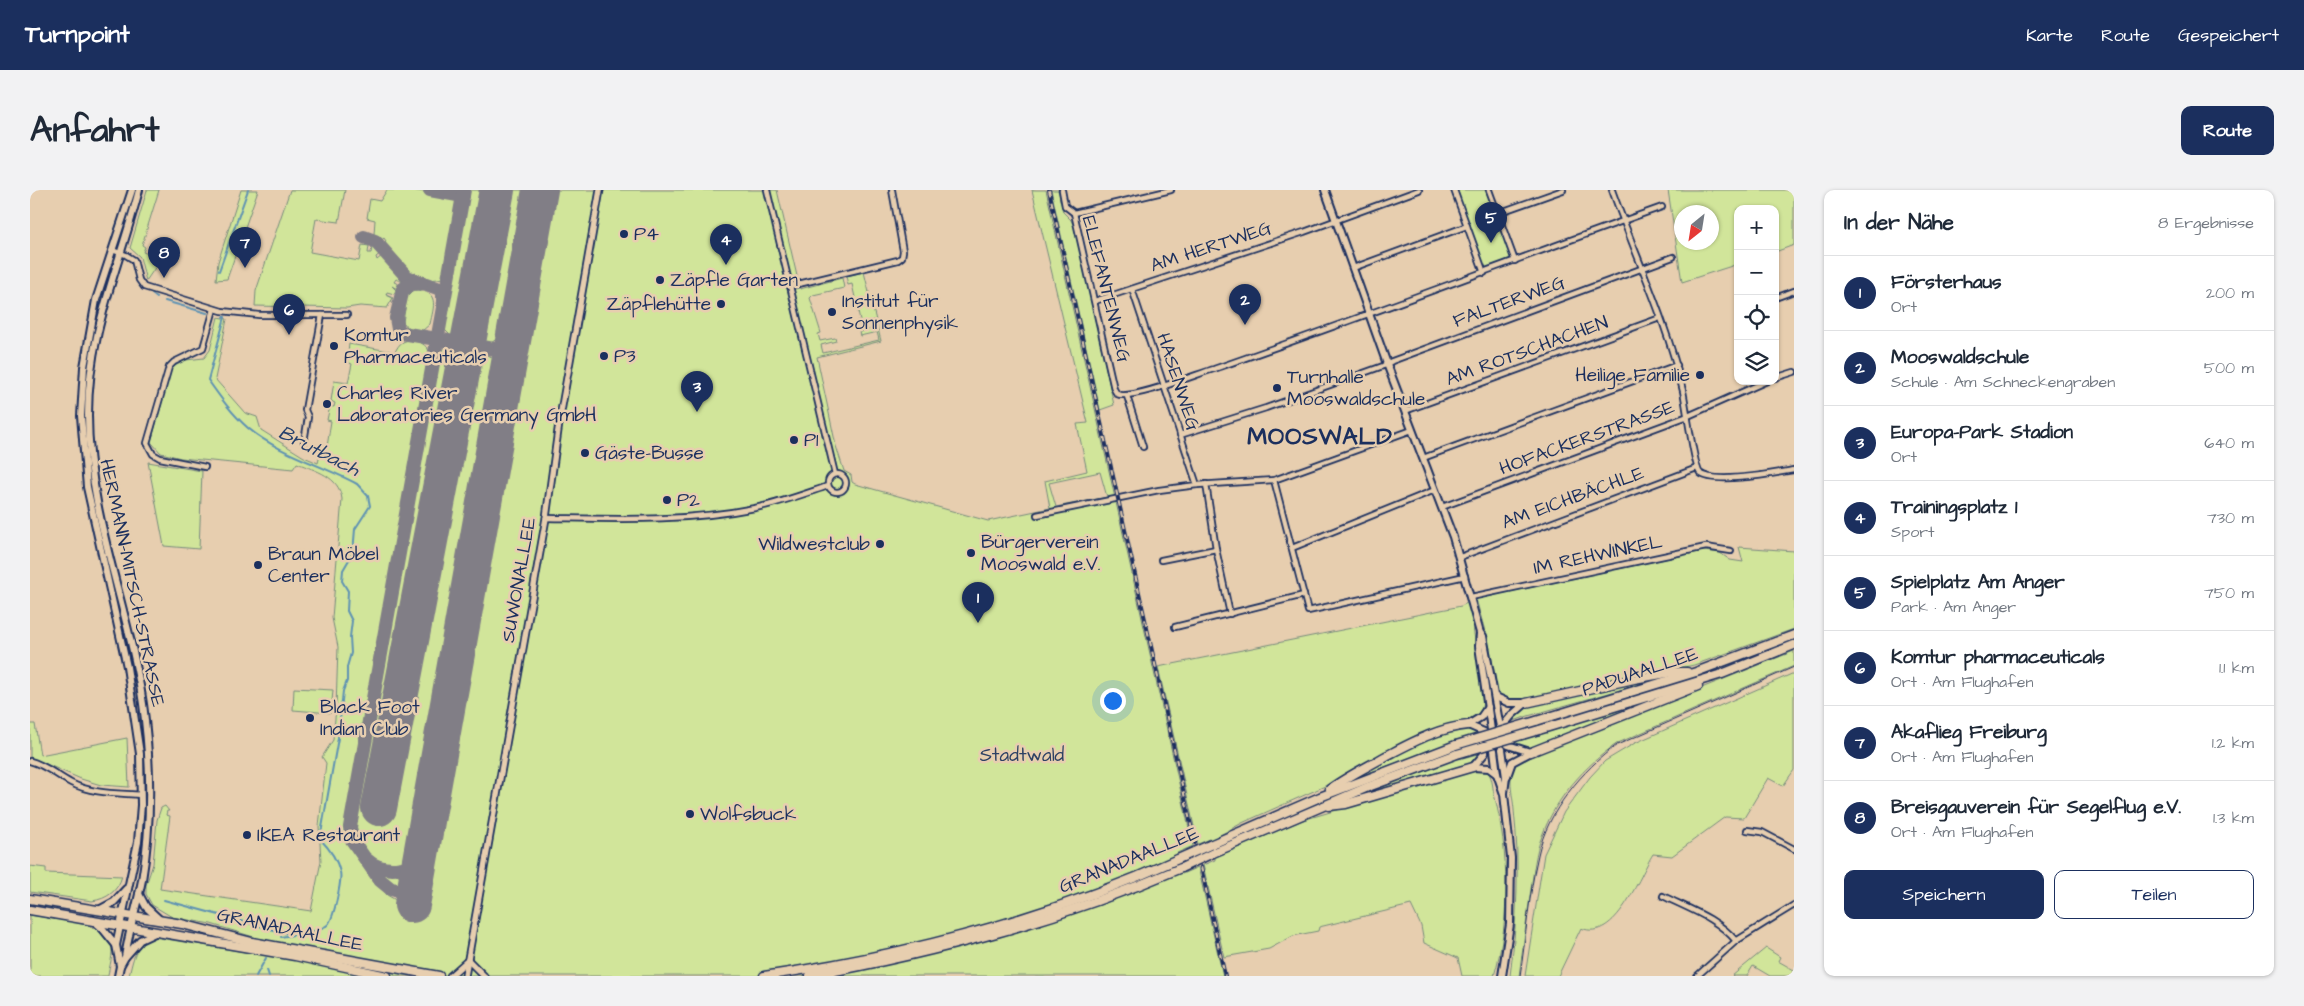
<!DOCTYPE html>
<html lang="de">
<head>
<meta charset="utf-8">
<style>
	body { margin:0; font-family:"Architects Daughter",sans-serif; background:#f2f2f3; color:#1f2937 }
	.controls { position:absolute; right:15px; top:15px; display:grid; overflow:hidden; border-radius:10px; box-shadow:0 1px 4px #0004 }
	.controls button { width:45px; height:45px; display:grid; place-items:center; padding:0; border:0; border-bottom:1px solid #e0e1e3; background:#fff; color:#1f2937; font:25px sans-serif }
	.compass { position:absolute; left:1644px; top:15px; width:45px; height:45px; border-radius:50%; background:#fff; box-shadow:0 1px 4px #0004; rotate:210deg }
	.you { position:absolute; left:1082px; top:510px; width:18px; height:18px; margin:-12px; border:4px solid #fff; border-radius:50%; background:#1a73e8; box-shadow:0 0 0 8px #1a73e833 }
	.badge { display:grid; place-items:center; width:32px; height:32px; border-radius:50%; background:#1b2f5e; color:#fff; font-size:16px; font-weight:700 }
	.pin { position:absolute; translate:-50% -41px; filter:drop-shadow(0 1px 2px #0008) }
	.pin::after { content:''; position:absolute; top:26px; width:18px; height:15px; background:inherit; clip-path:polygon(0 0,100% 0,50% 100%) }
	.list { margin:0; padding:0; list-style:none }
	h2 { display:flex; justify-content:space-between; align-items:center; height:65px; margin:0; padding:0 20px; font-size:21px }
	h2 small { font-size:16px; font-weight:400; color:#747a83 }
	.list li { display:grid; grid-template-columns:32px 1fr auto; gap:15px; align-items:center; box-sizing:border-box; height:75px; padding:0 20px; border-top:1px solid #e0e1e3 }
	.list b { display:block; font-size:19px; white-space:nowrap }
	.list p { margin:0; font-size:16px; white-space:nowrap; color:#747a83 }
	.list em { font-size:16px; font-style:normal; color:#747a83 }
	.actions { display:flex; gap:10px; padding:15px 20px }
	.actions a { flex:1; padding:11px 0; border:1px solid #1b2f5e; border-radius:10px; text-align:center; font-size:18px; color:#1b2f5e }
	.actions .main { background:#1b2f5e; color:#fff }
	.icon { flex:none; width:28px; height:28px; fill:none; stroke:currentColor; stroke-width:2; stroke-linecap:round; stroke-linejoin:round }
	.map { position:relative; flex:none; width:1764px; height:786px; overflow:hidden; border-radius:10px }
	header { display:flex; align-items:center; gap:30px; box-sizing:border-box; height:70px; padding:0 25px; background:#1b2f5e; color:#fff }
	header strong { font-size:24px }
	nav { display:flex; gap:28px; margin-inline-start:auto; font-size:18px }
	.intro { display:flex; align-items:center; justify-content:space-between; box-sizing:border-box; height:120px; padding:0 30px }
	h1 { margin:0; font-size:35px }
	.button { padding:12px 22px; border-radius:10px; background:#1b2f5e; color:#fff; font-size:18px; font-weight:700 }
	main { display:flex; gap:30px; padding:0 30px }
	aside { flex:1; background:#fff; border-radius:10px; box-shadow:0 1px 4px #0004 }
	.map>svg:first-child { display:block }
	.green { fill:#d1e59a; stroke:#768a7c; fill-rule:evenodd }
	.lines { fill:none; stroke-linecap:round; stroke-linejoin:round }
	.stream { stroke:#5e92b3; stroke-width:2 }
	.taxiway { stroke:#817e86; stroke-width:14 }
	.runway { stroke:#817e86; stroke-width:36 }
	.minor-casing { stroke:#1b2f5e; stroke-width:8 }
	.tertiary-casing { stroke:#1b2f5e; stroke-width:9 }
	.secondary-casing { stroke:#1b2f5e; stroke-width:10 }
	.primary-casing { stroke:#1b2f5e; stroke-width:11 }
	.trunk-casing { stroke:#1b2f5e; stroke-width:11 }
	.minor { stroke:#e7ceaf; stroke-width:4.5 }
	.tertiary { stroke:#e7ceaf; stroke-width:5.5 }
	.secondary { stroke:#e7ceaf; stroke-width:6 }
	.primary { stroke:#e7ceaf; stroke-width:8 }
	.trunk { stroke:#e7ceaf; stroke-width:8 }
	.tram { stroke:#1b2f5e; stroke-width:1 }
	.rail-casing { stroke:#1b2f5e; stroke-width:4 }
	.rail { stroke:#e7ceaf; stroke-width:2; stroke-dasharray:5.5; stroke-linecap:butt }
	.trunk-bridge-casing { stroke:#1b2f5e; stroke-width:11; stroke-linecap:butt }
	.trunk-bridge { stroke:#e7ceaf; stroke-width:8 }
	.poi-dot { fill:#1b2f5e; stroke:#e7ceaf; stroke-width:2 }
	.labels { text-anchor:middle; dominant-baseline:central; stroke-width:5; stroke-linejoin:round; paint-order:stroke }
	.poi-label { font-size:19px; fill:#1b2f5e; stroke:#e7ceaf; text-anchor:start }
	.street-label { font-size:19px; fill:#1b2f5e; stroke:#e7ceaf }
	.park-label { font-size:19px; fill:#2d4164; stroke:#e7ceaf }
	.water-label { font-size:20px; font-style:italic; fill:#26406c; stroke:#e7ceaf }
	.district-label { font-size:24px; font-weight:bold; letter-spacing:1px; fill:#1b2f5e; stroke:#e7ceaf }
</style>
</head>
<body>
<header>
<strong>Turnpoint</strong>
<nav><a>Karte</a><a>Route</a><a>Gespeichert</a></nav>
</header>
<div class="intro"><h1>Anfahrt</h1><a class="button">Route</a></div>
<main>
<div class="map">
<svg width="1764" height="786" viewBox="0 0 1764 786">
	<rect width="100%" height="100%" fill="#e7ceaf"/>
	<filter id="ink" filterUnits="userSpaceOnUse"><feTurbulence type="fractalNoise" baseFrequency=".02" numOctaves="2"/><feDisplacementMap in="SourceGraphic" scale="10" xChannelSelector="R" yChannelSelector="G"/><feConvolveMatrix kernelMatrix="1 2 1 2 8 2 1 2 1" color-interpolation-filters="sRGB"/></filter>
	<g filter="url(#ink)">
		<!-- green -->
		<g class="green">
			<polygon points="117,0 129,0 112,55 115,57 113,62 131,69 116,91 110,67 100,58"/>
			<polygon points="211,0 228,0 197,89 186,90 188,72"/>
			<polygon points="260,0 315,0 309,32 286,29 280,62 329,71 332,55 339,56 338,63 341,63 342,57 351,63 346,67 347,70 353,65 375,91 373,92 366,89 364,92 370,95 367,99 362,96 366,100 364,104 357,102 356,105 363,108 357,118 330,116 317,118 225,116 226,101"/>
			<path d="M357,0H382L424,7L428,14L416,82L412,88C384,96 367,73 352,55L356,51L354,48L349,52L344,44L345,30L337,28L340,9L350,11Z"/>
			<polygon points="437,0 497,0 472,145 461,153 421,146 413,138"/>
			<path d="M522,0H747L770,99L812,88L814,98L783,105L780,108L791,143L788,144L790,151L805,148L806,151L791,155L793,163L849,150L847,142L830,146L829,142L846,138L844,130L827,134V131L830,130L822,94L818,95L816,86L834,82L851,151L787,167L806,256L814,281L821,285L822,292L825,294L958,331L1020,318L1015,291L1057,281L1047,234L1058,233L1002,0H1016L1163,656L1147,663L1152,684L1168,677L1193,786H99C103,770 105,753 123,747L289,774L292,761L227,748L181,734L142,727L122,715L116,704V695L123,674L127,630L131,618L135,616L139,621H137L136,625L140,626L130,699L281,721L291,671L289,636L296,573L292,567L303,550L306,518L308,457L302,428L303,416L312,309C309,286 286,281 267,273L263,279L151,268L131,263L121,252L141,178L156,170L174,168L180,160L188,127L197,129L185,189L215,223L227,227L231,240L274,267L288,273L292,256L297,257L301,231L297,230L300,216L304,217L305,213L301,211L304,191L318,193L322,174L317,172L319,154L365,162C367,158 369,154 373,152C384,146 400,155 401,167L317,642L319,650L357,705L371,713L393,717ZM1070,282L1077,307L1026,317L1019,293Z"/>
			<polygon points="1021,0 1028,0 1033,22 1041,30 1046,42 1084,215 1070,220"/>
			<polygon points="1426,0 1458,0 1484,70 1456,80"/>
			<path d="M1638,0H1764V55L1745,62V19H1708V74L1652,92ZM1652,22H1682V52H1652Z"/>
			<path d="M383,100C410,100 404,116 400,134L392,141L377,137L373,132L377,106Z"/>
			<path d="M418,158L458,165L463,168L466,175L379,669C370,680 353,677 341,671L323,643L407,166L413,159Z"/>
			<polygon points="118,272 172,281 169,359 134,356"/>
			<polygon points="1709,357 1764,361 1764,439 1664,475 1494,510 1479,512 1468,505 1460,459 1446,409 1673,361 1690,363 1700,370 1713,372"/>
			<polygon points="1439,412 1454,508 1451,522 1438,531 1415,535 1390,545 1295,596 1212,633 1181,650 1180,649 1168,654 1128,477 1431,416"/>
			<path d="M1764,461V476L1588,553C1555,575 1525,609 1512,646C1505,663 1504,681 1501,699C1497,728 1493,757 1489,786H1480C1487,732 1490,674 1484,620C1483,605 1476,584 1487,572L1519,559Z"/>
			<path d="M1764,483V580L1753,596L1738,588L1714,628L1695,627L1642,666L1623,664C1609,686 1586,753 1551,738L1528,786H1495L1514,664L1534,622L1560,587L1575,571L1605,553Z"/>
			<polygon points="1635,487 1498,526 1478,533 1486,524 1502,514"/>
			<polygon points="264,498 303,500 301,523 263,520"/>
			<polygon points="1631,506 1633,508 1502,558 1480,553"/>
			<polygon points="0,534 5,534 10,565 97,548 99,597 71,595 51,589 0,567"/>
			<polygon points="1439,538 1449,543 1319,590 1407,543"/>
			<polygon points="1451,563 1437,576 1311,611 1428,567 1429,569"/>
			<path d="M1455,579C1463,586 1462,595 1464,604C1479,661 1481,729 1464,786H1432L1428,768L1394,753L1391,736L1381,715L1289,737L1288,741L1263,746L1239,759L1194,767L1173,675L1185,670V667L1273,630L1443,580Z"/>
			<path d="M0,676L16,678V683L92,686C88,701 77,709 62,711L0,702Z"/>
			<polygon points="350,679 374,684 375,688 368,694 359,694 349,684"/>
			<path d="M0,725C20,729 76,731 81,755C84,764 79,777 78,786H0Z"/>
			<polygon points="1736,758 1750,767 1748,771 1764,780 1764,786 1740,786 1723,776 1717,786 1702,786"/>
		</g>
		<g class="lines">
			<!-- stream -->
			<g class="stream">
				<polyline points="189,81 218,0"/>
				<polyline points="122,104 127,108"/>
				<polyline points="135,111 177,123"/>
				<path d="M193,127H195L178,190C190,207 202,224 218,238C249,264 292,275 327,294L338,306L340,316L325,339L323,363L313,380L312,391L318,401L317,421L322,431L320,447L321,463L317,477V491L313,501L308,548L290,649C299,658 307,669 310,682C312,689 304,732 296,736C283,744 266,744 251,747"/>
				<polyline points="134,710 259,744"/>
				<polyline points="237,780 239,786"/>
				<polyline points="226,786 236,768"/>
			</g>
			<!-- taxiway -->
			<g class="taxiway">
				<polyline points="400,0 433,6"/>
				<polyline points="334,47 345,51 377,87 410,99 414,109"/>
				<polyline points="391,93 381,94 373,99 366,128 368,139 372,143 481,162"/>
				<path d="M336,669C351,683 381,683 392,664"/>
				<polyline points="386,692 372,701 361,699 350,690 322,650 320,637 434,0"/>
			</g>
			<!-- runway -->
			<g class="runway">
				<polyline points="349,618 467,0"/>
				<polyline points="382,715 510,0"/>
			</g>
			<defs>
				<g id="minor">
					<polyline points="737,0 805,284"/>
					<path d="M1032,0L1035,16L1044,23L1084,199L1087,204C1100,211 1167,184 1184,179C1334,127 1483,70 1632,17"/>
					<polyline points="1424,0 1454,83"/>
					<polyline points="1459,0 1485,71"/>
					<path d="M1582,0C1606,67 1637,132 1653,201C1656,214 1664,277 1670,283C1684,295 1746,283 1764,280"/>
					<polyline points="1044,23 1141,0"/>
					<polyline points="1468,23 1533,0"/>
					<polyline points="82,60 96,65 104,70 109,90 114,97 192,121 229,125 317,125"/>
					<polyline points="1323,78 1437,36"/>
					<polyline points="760,96 868,70 872,67 873,61 862,0"/>
					<polyline points="1102,99 1167,295"/>
					<polyline points="1745,108 1764,101"/>
					<polyline points="1065,111 1274,42 1389,0"/>
					<polyline points="1745,188 1764,182"/>
					<polyline points="1097,206 1113,257"/>
					<polyline points="1375,221 1630,128"/>
					<polyline points="1150,245 1236,218 1353,176 1362,171 1643,67"/>
					<polyline points="274,252 278,227 275,220 292,125"/>
					<polyline points="1393,268 1647,175"/>
					<polyline points="175,277 130,268 123,264 117,253 139,177 144,172 173,158 184,119"/>
					<circle cx="807" cy="293" r="9"/>
					<polyline points="1244,290 1278,421 1435,386"/>
					<polyline points="1176,294 1186,359 1200,424"/>
					<polyline points="1412,317 1658,226 1737,191"/>
					<polyline points="1007,325 1129,300 1167,295 1244,290 1382,240"/>
					<path d="M516,328C586,329 655,332 725,318C750,313 774,304 798,296"/>
					<polyline points="1262,358 1405,300"/>
					<polyline points="1430,367 1667,278"/>
					<polyline points="1131,370 1186,359"/>
					<polyline points="1441,407 1676,357 1701,361"/>
					<polyline points="1145,437 1274,405"/>
					<path d="M0,571C16,575 27,586 41,593C62,604 88,603 111,605"/>
					<polyline points="1717,640 1732,642 1764,659"/>
					<path d="M1633,706C1659,719 1687,728 1706,751"/>
					<polyline points="1667,786 1706,751 1764,715"/>
				</g>
				<g id="tertiary">
					<polyline points="438,770 454,786"/>
					<polyline points="420,786 437,771"/>
					<polyline points="435,786 516,328 529,233 570,0"/>
				</g>
				<g id="secondary">
					<polyline points="1295,0 1357,174 1423,347 1450,443 1453,446 1470,537"/>
					<polyline points="1450,443 1449,456 1461,540"/>
					<polyline points="1466,507 1479,513 1496,513"/>
					<polyline points="1438,535 1451,527 1458,517"/>
					<polyline points="1438,535 1454,542"/>
					<polyline points="1473,536 1482,525 1496,513"/>
					<polyline points="1478,555 1500,562"/>
					<polyline points="1472,559 1476,587 1474,603"/>
					<polyline points="1464,560 1467,584 1474,604 1481,668 1480,734 1472,786"/>
					<polyline points="1443,577 1459,578 1467,584"/>
					<polyline points="1443,577 1455,563"/>
					<polyline points="1477,586 1482,572 1501,562"/>
					<polyline points="109,704 116,717 130,730"/>
					<polyline points="69,720 84,712 96,699"/>
					<polyline points="63,730 73,739 86,755"/>
					<polyline points="96,766 110,750 127,742"/>
					<polyline points="90,776 86,755 108,652 111,615 110,564 97,477 57,297 51,226 54,177 66,110 102,0"/>
					<path d="M88,786L90,776L95,767C99,741 107,716 112,690C122,632 121,573 113,514C99,417 58,325 58,225C58,142 89,78 109,0"/>
				</g>
				<g id="primary">
					<polyline points="0,709 152,734 222,752 409,786"/>
					<polyline points="0,720 265,766 357,786"/>
				</g>
				<g id="trunk">
					<polyline points="1496,513 1604,489 1642,482 1657,482"/>
					<polyline points="1506,531 1666,482 1764,445"/>
					<polyline points="1509,540 1692,484 1764,455"/>
					<polyline points="1501,562 1668,496"/>
					<path d="M1300,599C1318,586 1337,577 1356,566C1383,552 1408,538 1438,535"/>
					<polyline points="1299,616 1316,614 1443,577"/>
					<polyline points="1182,654 1290,607 1426,555"/>
					<polyline points="1183,663 1338,597 1427,564"/>
					<path d="M734,786C876,765 1018,728 1148,669"/>
					<path d="M780,786C909,762 1030,730 1151,678"/>
				</g>
			</defs>
			<!-- minor casing -->
			<use href="#minor" class="minor-casing"/>
			<!-- tertiary casing -->
			<use href="#tertiary" class="tertiary-casing"/>
			<!-- secondary casing -->
			<use href="#secondary" class="secondary-casing"/>
			<!-- primary casing -->
			<use href="#primary" class="primary-casing"/>
			<!-- trunk casing -->
			<use href="#trunk" class="trunk-casing"/>
			<!-- minor -->
			<use href="#minor" class="minor"/>
			<!-- tertiary -->
			<use href="#tertiary" class="tertiary"/>
			<!-- secondary -->
			<use href="#secondary" class="secondary"/>
			<!-- primary -->
			<use href="#primary" class="primary"/>
			<!-- trunk -->
			<use href="#trunk" class="trunk"/>
			<!-- tram -->
			<path class="tram" d="M1490,786C1496,746 1499,704 1508,665C1517,622 1553,579 1587,555L1764,477"/>
			<defs>
				<g id="rail">
					<polyline points="1019,0 1165,653"/>
					<polyline points="1171,677 1195,786"/>
				</g>
			</defs>
			<!-- rail casing -->
			<use href="#rail" class="rail-casing"/>
			<!-- rail -->
			<use href="#rail" class="rail"/>
			<defs>
				<g id="trunk-bridge">
					<polyline points="1426,555 1506,531"/>
					<polyline points="1427,564 1509,540"/>
					<polyline points="1148,669 1182,654"/>
					<polyline points="1151,678 1183,663"/>
				</g>
			</defs>
			<!-- trunk-bridge casing -->
			<use href="#trunk-bridge" class="trunk-bridge-casing"/>
			<!-- trunk-bridge -->
			<use href="#trunk-bridge" class="trunk-bridge"/>
		</g>
	</g>
	<!-- markers -->
	<g class="poi-dot">
		<circle cx="594" cy="44" r="5"/>
		<circle cx="630" cy="90" r="5"/>
		<circle cx="691" cy="114" r="5"/>
		<circle cx="802" cy="122" r="5"/>
		<circle cx="304" cy="156" r="5"/>
		<circle cx="574" cy="166" r="5"/>
		<circle cx="1670" cy="185" r="5"/>
		<circle cx="1247" cy="198" r="5"/>
		<circle cx="297" cy="214" r="5"/>
		<circle cx="764" cy="250" r="5"/>
		<circle cx="555" cy="263" r="5"/>
		<circle cx="637" cy="310" r="5"/>
		<circle cx="850" cy="354" r="5"/>
		<circle cx="941" cy="363" r="5"/>
		<circle cx="228" cy="375" r="5"/>
		<circle cx="280" cy="528" r="5"/>
		<circle cx="660" cy="624" r="5"/>
		<circle cx="217" cy="645" r="5"/>
	</g>
	<g class="labels">
		<!-- poi labels -->
		<g class="poi-label">
			<text x="604" y="44">P4</text>
			<text x="640" y="90">Zäpfle Garten</text>
			<text x="812" y="111">Institut für<tspan x="812" dy="22">Sonnenphysik</tspan></text>
			<text x="681" y="114" text-anchor="end">Zäpflehütte</text>
			<text x="314" y="145">Komtur<tspan x="314" dy="22">Pharmaceuticals</tspan></text>
			<text x="584" y="166">P3</text>
			<text x="1660" y="185" text-anchor="end">Heilige Familie</text>
			<text x="1257" y="187">Turnhalle<tspan x="1257" dy="22">Mooswaldschule</tspan></text>
			<text x="307" y="203">Charles River<tspan x="307" dy="22">Laboratories Germany GmbH</tspan></text>
			<text x="774" y="250">P1</text>
			<text x="565" y="263">Gäste-Busse</text>
			<text x="647" y="310">P2</text>
			<text x="951" y="352">Bürgerverein<tspan x="951" dy="22">Mooswald e.V.</tspan></text>
			<text x="840" y="354" text-anchor="end">Wildwestclub</text>
			<text x="238" y="364">Braun Möbel<tspan x="238" dy="22">Center</tspan></text>
			<text x="290" y="517">Black Foot<tspan x="290" dy="22">Indian Club</tspan></text>
			<text x="670" y="624">Wolfsbuck</text>
			<text x="227" y="645">IKEA Restaurant</text>
		</g>
		<!-- street labels -->
		<g class="street-label">
			<text transform="translate(1181 57) rotate(-18)">AM HERTWEG</text>
			<text transform="translate(1076 99) rotate(76)">ELEFANTENWEG</text>
			<text transform="translate(1479 112) rotate(-20)">FALTERWEG</text>
			<text transform="translate(1497 161) rotate(-20)">AM ROTSCHACHEN</text>
			<text transform="translate(1148 192) rotate(72)">HASENWEG</text>
			<text transform="translate(1557 248) rotate(-20)">HOFACKERSTRASSE</text>
			<text transform="translate(1543 308) rotate(-20)">AM EICHBÄCHLE</text>
			<text transform="translate(1568 365) rotate(-12)">IM REHWINKEL</text>
			<text transform="translate(489 390) rotate(-80)">SUWONALLEE</text>
			<text transform="translate(102 393) rotate(78)">HERMANN-MITSCH-STRASSE</text>
			<text transform="translate(1610 482) rotate(-18)">PADUAALLEE</text>
			<text transform="translate(1099 670) rotate(-22)">GRANADAALLEE</text>
			<text transform="translate(260 740) rotate(12)">GRANADAALLEE</text>
		</g>
		<!-- park labels -->
		<g class="park-label">
			<text x="992" y="565">Stadtwald</text>
		</g>
		<!-- water labels -->
		<g class="water-label">
			<text transform="translate(289 261) rotate(27)">Brutbach</text>
		</g>
		<!-- district labels -->
		<g class="district-label">
			<text x="1290" y="247">MOOSWALD</text>
		</g>
	</g>
</svg>
<div class="controls">
<button>+</button>
<button>−</button>
<button><svg class="icon" aria-label="locate" viewBox="0 0 24 24"><circle cx="12" cy="12" r="6"/><path d="M12 2v4M12 18v4M2 12h4M18 12h4"/></svg></button>
<button><svg class="icon" aria-label="layers" viewBox="0 0 24 24"><path d="M12 4l9 5-9 5-9-5zM3 14l9 5 9-5"/></svg></button>
</div>
<svg class="compass" viewBox="-18 -18 36 36"><path d="M0-13l5 13h-10z" fill="#e53935"/><path d="M0 13l5-13h-10z" fill="#747a83"/></svg>
<div class="you"></div>
<div class="pin badge" style="left:948px;top:433px">1</div>
<div class="pin badge" style="left:1215px;top:135px">2</div>
<div class="pin badge" style="left:667px;top:222px">3</div>
<div class="pin badge" style="left:696px;top:75px">4</div>
<div class="pin badge" style="left:1461px;top:53px">5</div>
<div class="pin badge" style="left:259px;top:145px">6</div>
<div class="pin badge" style="left:215px;top:78px">7</div>
<div class="pin badge" style="left:134px;top:88px">8</div>
</div>
<aside>
<h2>In der Nähe<small>8 Ergebnisse</small></h2>
<ul class="list">
<li><span class="badge">1</span><div><b>Försterhaus</b><p>Ort</p></div><em>200 m</em></li>
<li><span class="badge">2</span><div><b>Mooswaldschule</b><p>Schule · Am Schneckengraben</p></div><em>500 m</em></li>
<li><span class="badge">3</span><div><b>Europa-Park Stadion</b><p>Ort</p></div><em>640 m</em></li>
<li><span class="badge">4</span><div><b>Trainingsplatz 1</b><p>Sport</p></div><em>730 m</em></li>
<li><span class="badge">5</span><div><b>Spielplatz Am Anger</b><p>Park · Am Anger</p></div><em>750 m</em></li>
<li><span class="badge">6</span><div><b>Komtur pharmaceuticals</b><p>Ort · Am Flughafen</p></div><em>1.1 km</em></li>
<li><span class="badge">7</span><div><b>Akaflieg Freiburg</b><p>Ort · Am Flughafen</p></div><em>1.2 km</em></li>
<li><span class="badge">8</span><div><b>Breisgauverein für Segelflug e.V.</b><p>Ort · Am Flughafen</p></div><em>1.3 km</em></li>
</ul>
<div class="actions"><a class="main">Speichern</a><a>Teilen</a></div>
</aside>
</main>
</body>
</html>
